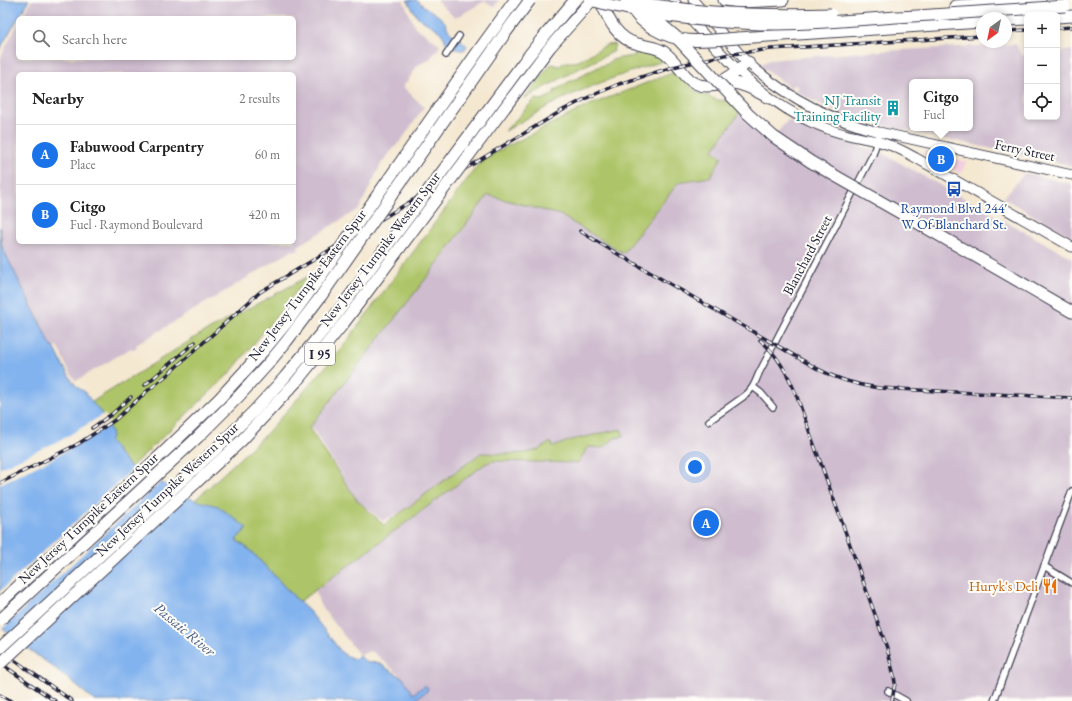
<!DOCTYPE html>
<html lang="en">
<head>
<meta charset="utf-8">
<style>
	body { margin:0; font-family:"EB Garamond",serif; background:#f6f6f6; color:#222 }
	.controls { position:absolute; right:12px; top:12px; display:grid; overflow:hidden; border-radius:6px; box-shadow:0 2px 6px #0003 }
	.controls button { width:36px; height:36px; display:grid; place-items:center; padding:0; border:0; border-bottom:1px solid #e0e0e0; background:#fff; color:#222; font:20px sans-serif }
	.compass { position:absolute; left:976px; top:12px; width:36px; height:36px; border-radius:50%; background:#fff; box-shadow:0 2px 6px #0003; rotate:213deg }
	.you { position:absolute; left:695px; top:467px; width:14px; height:14px; margin:-10px; border:3px solid #fff; border-radius:50%; background:#1a73e8; box-shadow:0 0 0 6px #1a73e833 }
	.badge { display:grid; place-items:center; width:26px; height:26px; border-radius:50%; background:#1a73e8; color:#fff; font-size:13px; font-weight:700 }
	.pin { position:absolute; translate:-50% -50%; border:2px solid #fff; box-shadow:0 1px 4px #0006 }
	.popup { position:absolute; left:909px; top:79px; width:64px; height:52px; box-sizing:border-box; display:grid; place-content:center; border-radius:6px; background:#fff; filter:drop-shadow(0 1px 3px #0005); font-size:13px; white-space:nowrap; color:#767676 }
	.popup b { font-size:15px; color:#222 }
	.popup::after { content:''; position:absolute; left:50%; top:100%; margin-left:-8px; border:8px solid transparent; border-top-color:#fff }
	.list { margin:0; padding:0; list-style:none }
	h2 { display:flex; justify-content:space-between; align-items:center; height:52px; margin:0; padding:0 16px; font-size:17px }
	h2 small { font-size:13px; font-weight:400; color:#767676 }
	.list li { display:grid; grid-template-columns:26px 1fr auto; gap:12px; align-items:center; box-sizing:border-box; height:60px; padding:0 16px; border-top:1px solid #e0e0e0 }
	.list b { display:block; font-size:15px; white-space:nowrap }
	.list p { margin:0; font-size:13px; white-space:nowrap; color:#767676 }
	.list em { font-size:13px; font-style:normal; color:#767676 }
	.icon { flex:none; width:22px; height:22px; fill:none; stroke:currentColor; stroke-width:2; stroke-linecap:round; stroke-linejoin:round }
	.map { position:relative; flex:none; width:1072px; height:701px; overflow:hidden }
	.search { position:absolute; background:#fff; box-shadow:0 2px 6px #0003; left:16px; top:16px; width:280px; height:44px; display:flex; align-items:center; gap:10px; box-sizing:border-box; padding:0 14px; border-radius:6px; color:#767676; font-size:15px }
	.panel { position:absolute; background:#fff; box-shadow:0 2px 6px #0003; left:16px; top:72px; width:280px; height:172px; border-radius:6px }
	.map>svg:first-child { display:block }
	.built { fill:#f3cfe0 }
	.industrial { fill:#cfbdcf; fill-rule:evenodd }
	.green { fill:#adc468; stroke:#687352 }
	.water { fill:#83b3ee; stroke:#526a94 }
	.pier { fill:#f4e8d1 }
	.lines { fill:none; stroke-linecap:round; stroke-linejoin:round }
	.street-casing { stroke:#424052; stroke-width:8 }
	.primary-casing { stroke:#424052; stroke-width:11 }
	.highway-casing { stroke:#424052; stroke-width:13 }
	.street { stroke:#fff; stroke-width:5.5 }
	.primary { stroke:#fff; stroke-width:9 }
	.highway { stroke:#fff; stroke-width:11 }
	.rail-casing { stroke:#22223b; stroke-width:3.5 }
	.rail { stroke:#fdfcf7; stroke-width:2; stroke-dasharray:6; stroke-linecap:butt }
	.highway-bridge-casing { stroke:#424052; stroke-width:13; stroke-linecap:butt }
	.highway-bridge { stroke:#fff; stroke-width:11 }
	.labels { text-anchor:middle; dominant-baseline:central; stroke-width:4; stroke-linejoin:round; paint-order:stroke }
	.shield { fill:#fdfcf7; stroke:#646373; stroke-width:1 }
	.shield-label { font-size:13px; font-weight:bold; fill:#22223b }
	.culture-label { font-size:14px; fill:#0d838f; stroke:#fdfcf7; text-anchor:end }
	.street-label { font-size:14px; fill:#22223b; stroke:#fdfcf7 }
	.transit-label { font-size:14px; fill:#164399; stroke:#fdfcf7 }
	.food-label { font-size:14px; fill:#c56008; stroke:#fdfcf7; text-anchor:end }
	.water-label { font-size:15px; font-style:italic; fill:#495c83; stroke:#fdfcf7 }
</style>
</head>
<body>
<div class="map">
<svg width="1072" height="701" viewBox="0 0 1072 701">
	<rect width="100%" height="100%" fill="#fdfcf7"/>
	<filter id="ink" filterUnits="userSpaceOnUse"><feTurbulence type="fractalNoise" baseFrequency=".025" numOctaves="2"/><feDisplacementMap in="SourceGraphic" scale="8" xChannelSelector="R" yChannelSelector="G"/><feConvolveMatrix kernelMatrix="1 2 1 2 8 2 1 2 1" color-interpolation-filters="sRGB"/></filter>
	<filter id="wash" filterUnits="userSpaceOnUse"><feTurbulence type="fractalNoise" baseFrequency=".012" numOctaves="4" result="noise"/><feDisplacementMap in="SourceGraphic" scale="16" xChannelSelector="R" yChannelSelector="G"/><feGaussianBlur stdDeviation="0.9" result="paint"/><feColorMatrix in="noise" values="0 0 0 0 0 0 0 0 0 0 0 0 0 0 0 0 0 1.4 0 .05"/><feComposite in="paint" operator="in"/></filter>
	<g filter="url(#wash)">
		<rect width="100%" height="100%" fill="#f4e8d1"/>
		<!-- built -->
		<polygon class="built" points="925,151 966,162 961,174 924,153"/>
		<!-- industrial -->
		<g class="industrial">
			<path d="M32,0H403L415,27L438,43L440,46L429,60L418,65L403,87L424,107L403,138L386,157L381,164L359,209L298,246L299,249L294,251L293,250L136,345L137,348L133,350L131,348L76,381L70,373L57,346L53,348L2,247L0,227V63L1,57L9,40L18,24V58H294V18H21ZM18,74H294V242H18Z"/>
			<polygon points="436,0 499,0 494,7 485,1 455,18"/>
			<path d="M1016,44L1021,55H1027V117H1057V52L1072,50V166L863,121L849,116L814,101L795,91L798,87L794,84L791,88L759,65L770,60L815,56L863,52ZM912,82H970V128H912Z"/>
			<polygon points="740,112 771,140 788,120 817,134 880,152 1072,258 1072,701 418,701 416,699 424,686 413,694 404,679 373,652 369,651 360,656 320,605 315,590 418,513 404,510 383,521 357,500 310,424 428,276 488,195 560,215 623,253 679,182 710,177 712,150"/>
			<polygon points="1025,173 1072,184 1072,237 1003,198"/>
		</g>
		<!-- green -->
		<g class="green">
			<polygon points="615,44 613,52 578,69 524,99 551,64 560,66 565,62 574,62 579,61 606,45"/>
			<path d="M642,51L649,52L667,59L664,61C628,72 592,85 558,101C540,111 522,121 505,131L535,99L542,100L554,94V91L572,80L576,79L600,66L608,64C609,63 609,61 610,61C612,59 632,56 635,56L636,53Z"/>
			<polygon points="677,71 695,91 717,100 730,101 740,112 713,150 722,157 710,177 679,182 623,253 560,215 488,195 428,276 309,428 357,500 384,525 481,453 510,454 526,453 538,450 551,442 553,447 571,440 621,429 624,436 615,438 603,448 588,447 578,463 492,461 485,464 299,602 251,551 236,540 247,528 195,500 267,433 338,353 483,158 504,148 587,106"/>
			<polygon points="309,276 230,373 131,467 122,458 109,440 92,402 199,335"/>
		</g>
		<!-- water -->
		<g class="water">
			<polygon points="0,0 29,0 5,40 0,50"/>
			<path d="M407,0H417C425,9 436,12 444,21C447,25 447,30 452,34C457,38 463,41 467,46L464,50H459L446,43C443,28 428,26 418,17C413,12 411,5 407,0Z"/>
			<path d="M0,227L2,247L52,347H54C60,358 72,388 84,391L92,402L107,420L112,436L109,440L122,458L131,467L195,500L218,506L247,528L236,540L251,551L299,602L310,612L343,654L354,659L360,656L366,662L369,663L377,662L404,679L413,694L424,686H426L428,688L427,691L417,698L418,701H95L56,669L9,635L0,625Z"/>
		</g>
		<!-- pier -->
		<g class="pier">
			<polygon points="104,414 109,419 110,424 97,433 50,460 0,484 0,468 63,439"/>
			<polygon points="135,467 162,481 2,629 0,628 0,591"/>
		</g>
	</g>
	<g filter="url(#ink)">
		<g class="lines">
			<defs>
				<g id="street">
					<polyline points="446,55 459,36"/>
					<polyline points="753,387 761,393 773,407"/>
					<path d="M709,421L743,397C752,391 755,383 759,373L873,154L878,138"/>
					<polyline points="1044,566 1072,583"/>
					<polyline points="888,691 906,701"/>
					<polyline points="994,701 1072,491"/>
				</g>
				<g id="primary">
					<path d="M673,0C693,23 713,45 735,67C758,90 783,110 813,123C823,127 834,132 845,134C858,138 873,139 886,144C897,147 907,153 916,158L1072,247"/>
					<path d="M693,0L745,60C784,96 827,119 879,132L1072,175"/>
				</g>
				<g id="highway">
					<path d="M600,0C608,18 616,39 638,44C647,47 656,47 664,52C671,57 676,64 681,70C697,92 709,86 733,83C746,84 758,92 769,98"/>
					<polyline points="724,0 739,2 783,0"/>
					<polyline points="955,6 1040,0"/>
					<polyline points="1057,17 1072,16"/>
					<polyline points="1006,20 1027,19"/>
					<polyline points="738,38 982,22"/>
					<polyline points="719,83 732,75 748,62"/>
					<polyline points="904,215 1072,312"/>
				</g>
			</defs>
			<!-- street casing -->
			<use href="#street" class="street-casing"/>
			<!-- primary casing -->
			<use href="#primary" class="primary-casing"/>
			<!-- highway casing -->
			<use href="#highway" class="highway-casing"/>
			<!-- street -->
			<use href="#street" class="street"/>
			<!-- primary -->
			<use href="#primary" class="primary"/>
			<!-- highway -->
			<use href="#highway" class="highway"/>
			<defs>
				<g id="rail">
					<polyline points="1057,28 1072,27"/>
					<polyline points="1006,31 1027,30"/>
					<path d="M580,231L611,250L816,368C836,379 856,385 879,388L1072,398"/>
					<path d="M760,340C778,355 789,376 797,397L887,648L894,676L895,683L892,701"/>
					<polyline points="145,385 195,342"/>
					<polyline points="92,428 112,414 131,397"/>
					<polyline points="0,483 78,444 115,420 146,392 167,375 260,292 563,110 591,96 619,84 673,67 725,55 771,49 982,36"/>
					<polyline points="0,650 72,701"/>
					<polyline points="0,663 55,701"/>
					<polyline points="0,695 11,701"/>
				</g>
			</defs>
			<!-- rail casing -->
			<use href="#rail" class="rail-casing"/>
			<!-- rail -->
			<use href="#rail" class="rail"/>
			<defs>
				<g id="highway-bridge">
					<path d="M590,0C645,15 703,22 760,24C805,25 851,20 896,17C953,14 1009,10 1065,6"/>
					<path d="M626,0C695,14 761,16 831,14"/>
					<path d="M635,13C640,20 647,25 654,29C682,46 708,40 738,38"/>
					<polyline points="645,15 662,25 675,36 748,114 774,137 811,162 904,215"/>
					<polyline points="0,603 164,452 219,399 265,349 288,321 316,283 479,50 515,0"/>
					<polyline points="0,620 198,437 239,396 268,364 286,342 321,296 506,32 530,0"/>
					<polyline points="0,648 215,450 255,410 285,377 332,320 523,63 541,40 575,0"/>
					<polyline points="0,664 241,441 296,382 343,324 532,71 550,47 592,0"/>
				</g>
			</defs>
			<!-- highway-bridge casing -->
			<use href="#highway-bridge" class="highway-bridge-casing"/>
			<!-- highway-bridge -->
			<use href="#highway-bridge" class="highway-bridge"/>
		</g>
	</g>
	<!-- icons -->
	<defs>
		<symbol id="building-bare" viewBox="-9 -9 18 18"><path d="M-4-6H4V6H1V3H-1V6H-4ZM-2.5-4.3h1.7v1.8h-1.7ZM.8-4.3h1.7v1.8H.8ZM-2.5-1h1.7V.8h-1.7ZM.8-1h1.7V.8H.8Z" fill="#0f9aa8" stroke="#fdfcf7" stroke-width="2.5" paint-order="stroke"/></symbol>
		<symbol id="bus-bare" viewBox="-9 -9 18 18"><path d="M-5-6H5V4H4V6H2V4H-2V6H-4V4H-5ZM-3.5-4V0h7V-4ZM-3.5 1.2v1.5H-2V1.2ZM2 1.2v1.5H3.5V1.2Z" fill="#1a4fb4" stroke="#fdfcf7" stroke-width="2.5" paint-order="stroke"/></symbol>
		<symbol id="restaurant-bare" viewBox="-9 -9 18 18"><path d="M-5-6h1v4h1v-4h1v4h1v-4h1v5L-1.5 .5V6h-2V.5L-5-1ZM5-6V6H3V1.5H1.5Q1.5-4 5-6Z" fill="#e8710a" stroke="#fdfcf7" stroke-width="2.5" paint-order="stroke"/></symbol>
	</defs>
	<g fill-rule="evenodd">
		<use href="#building-bare" x="882" y="97" width="22" height="22"/>
		<use href="#bus-bare" x="943" y="178" width="22" height="22"/>
		<use href="#restaurant-bare" x="1039" y="575" width="22" height="22"/>
	</g>
	<g class="labels">
		<!-- shield labels -->
		<rect class="shield" x="305" y="343" width="30" height="22" rx="3"/>
		<g class="shield-label">
			<text x="320" y="354">I 95</text>
		</g>
		<!-- culture labels -->
		<g class="culture-label">
			<text x="881" y="100">NJ Transit<tspan x="881" dy="16">Training Facility</tspan></text>
		</g>
		<!-- street labels -->
		<g class="street-label">
			<text transform="translate(1025 150) rotate(12)">Ferry Street</text>
			<text transform="translate(380 249) rotate(-53)">New Jersey Turnpike Western Spur</text>
			<text transform="translate(807 255) rotate(-62)">Blanchard Street</text>
			<text transform="translate(307 285) rotate(-53)">New Jersey Turnpike Eastern Spur</text>
			<text transform="translate(167 489) rotate(-43)">New Jersey Turnpike Western Spur</text>
			<text transform="translate(88 518) rotate(-43)">New Jersey Turnpike Eastern Spur</text>
		</g>
		<!-- transit labels -->
		<g class="transit-label">
			<text x="954" y="208">Raymond Blvd 244'<tspan x="954" dy="16">W Of Blanchard St.</tspan></text>
		</g>
		<!-- food labels -->
		<g class="food-label">
			<text x="1038" y="586">Huryk's Deli</text>
		</g>
		<!-- water labels -->
		<g class="water-label">
			<text transform="translate(185 629) rotate(40)">Passaic River</text>
		</g>
	</g>
</svg>
<div class="controls">
<button>+</button>
<button>−</button>
<button><svg class="icon" aria-label="locate" viewBox="0 0 24 24"><circle cx="12" cy="12" r="6"/><path d="M12 2v4M12 18v4M2 12h4M18 12h4"/></svg></button>
</div>
<svg class="compass" viewBox="-18 -18 36 36"><path d="M0-13l5 13h-10z" fill="#e53935"/><path d="M0 13l5-13h-10z" fill="#767676"/></svg>
<div class="you"></div>
<div class="pin badge" style="left:706px;top:523px">A</div>
<div class="pin badge" style="left:941px;top:159px">B</div>
<div class="popup"><b>Citgo</b>Fuel</div>
<div class="search"><svg class="icon" aria-label="search" viewBox="0 0 24 24"><circle cx="10" cy="10" r="6"/><path d="M15 15l6 6"/></svg>Search here</div>
<section class="panel">
<h2>Nearby<small>2 results</small></h2>
<ul class="list">
<li><span class="badge">A</span><div><b>Fabuwood Carpentry</b><p>Place</p></div><em>60 m</em></li>
<li><span class="badge">B</span><div><b>Citgo</b><p>Fuel · Raymond Boulevard</p></div><em>420 m</em></li>
</ul>
</section>
</div>
</body>
</html>
